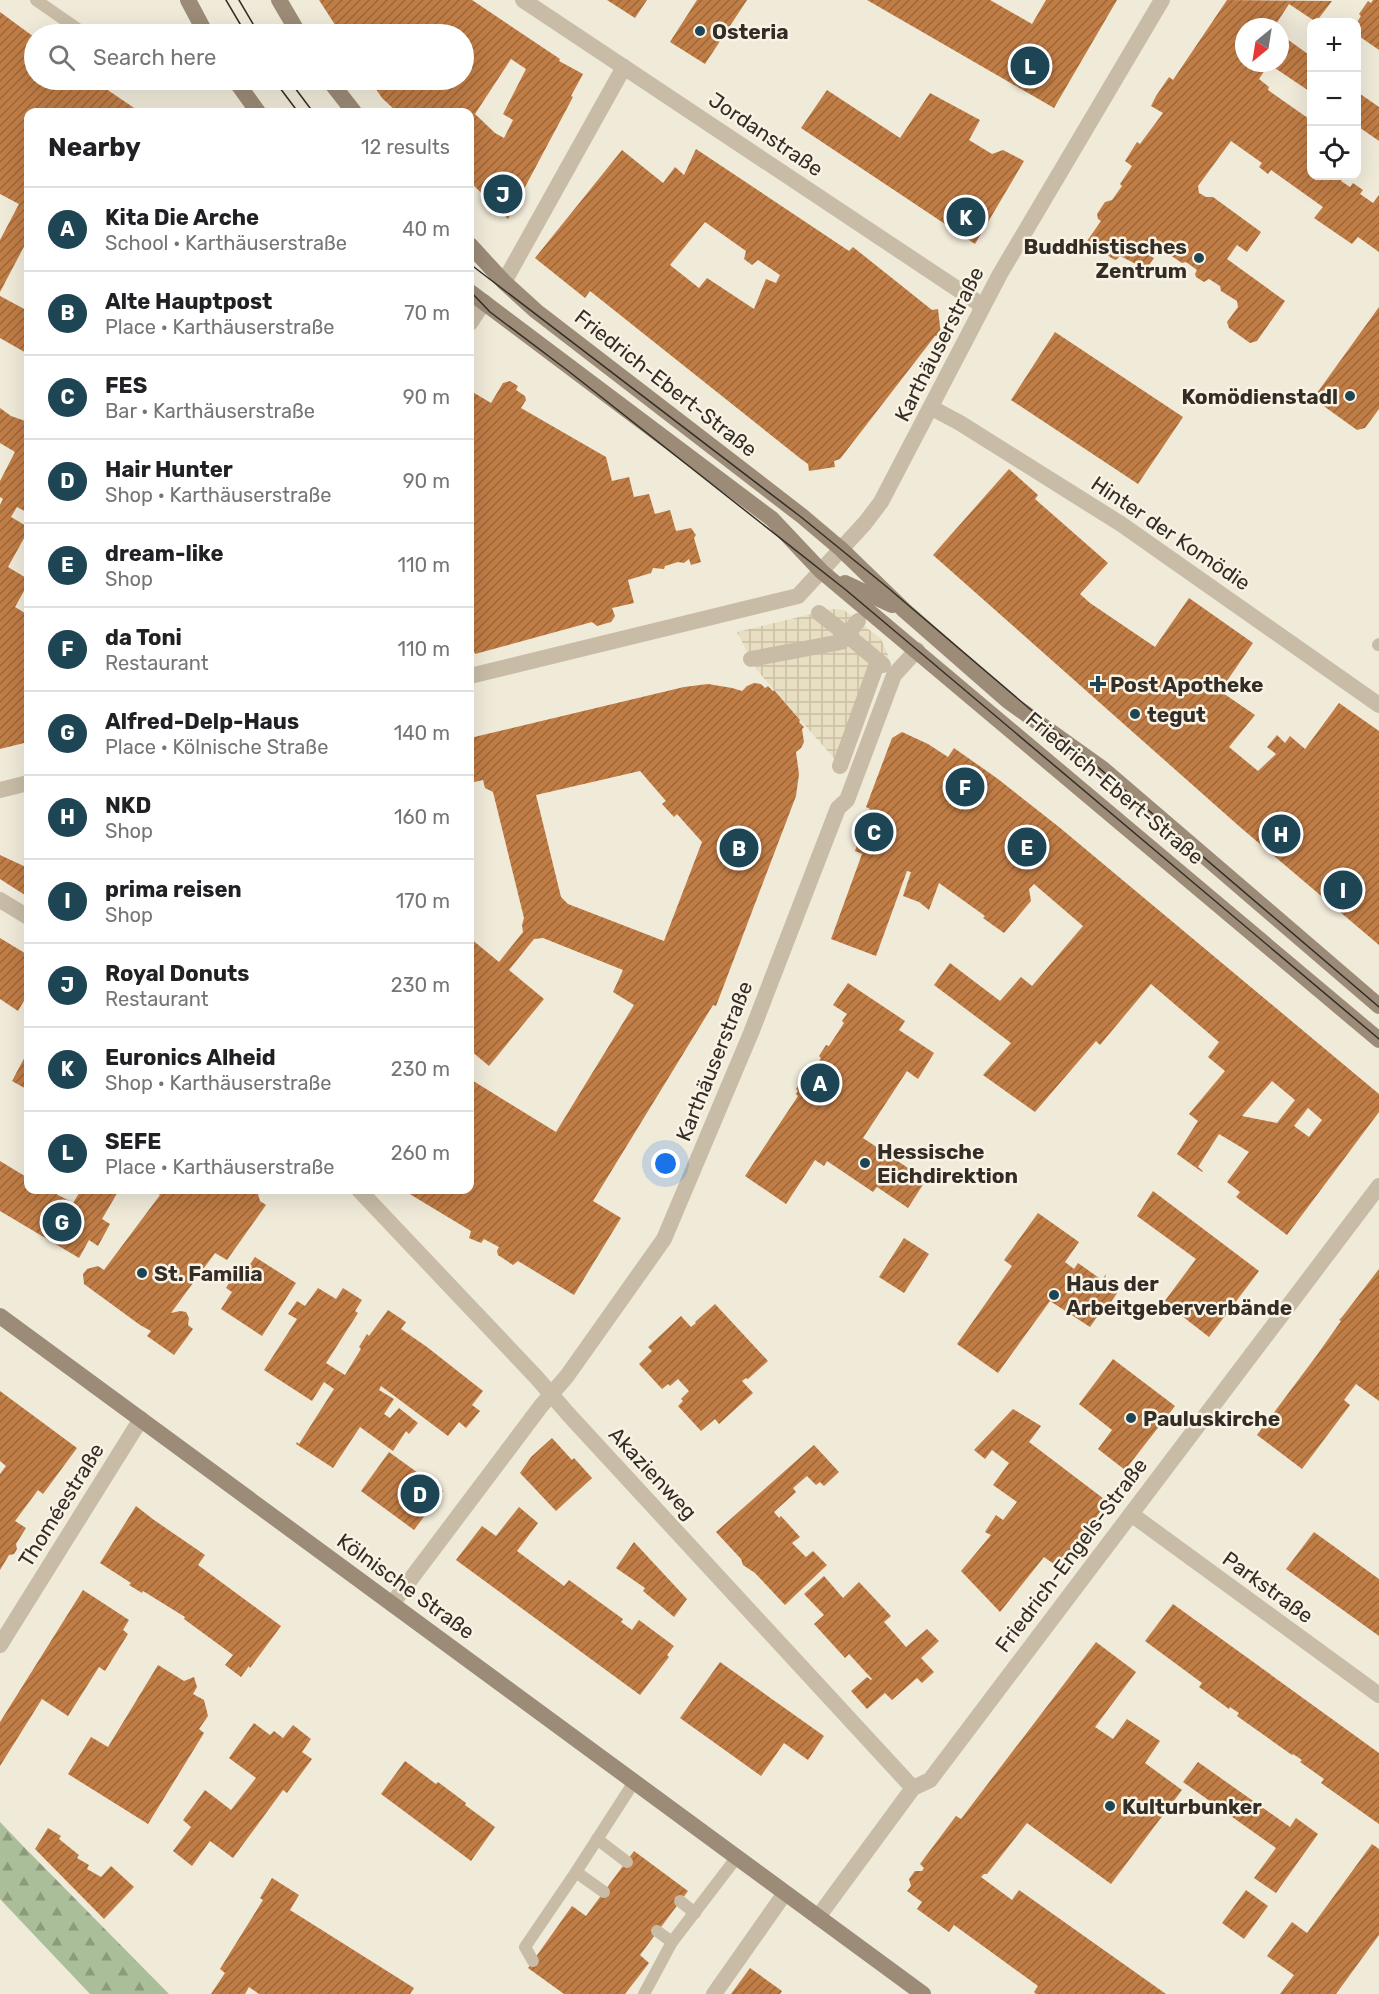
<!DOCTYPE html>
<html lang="en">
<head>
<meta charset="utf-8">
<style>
	body { margin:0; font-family:Rubik,sans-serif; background:#f2f2f2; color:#202124 }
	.controls { position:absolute; right:18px; top:18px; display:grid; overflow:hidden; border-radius:12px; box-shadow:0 6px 24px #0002 }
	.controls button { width:54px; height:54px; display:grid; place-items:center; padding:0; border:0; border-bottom:2px solid #e0e0e0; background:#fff; color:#202124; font:30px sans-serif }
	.compass { position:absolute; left:1235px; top:18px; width:54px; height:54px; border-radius:50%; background:#fff; box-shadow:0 6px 24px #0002; rotate:210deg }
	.you { position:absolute; left:666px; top:1164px; width:21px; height:21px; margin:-15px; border:4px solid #fff; border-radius:50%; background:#1a73e8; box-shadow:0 0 0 9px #1a73e833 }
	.badge { display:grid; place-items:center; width:39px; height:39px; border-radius:50%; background:#1e4554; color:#fff; font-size:20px; font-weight:700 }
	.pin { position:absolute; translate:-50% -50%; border:3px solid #fff; box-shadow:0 2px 6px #0006 }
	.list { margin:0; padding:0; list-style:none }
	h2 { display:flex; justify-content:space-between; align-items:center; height:78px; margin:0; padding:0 24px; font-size:26px }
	h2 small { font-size:20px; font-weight:400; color:#757577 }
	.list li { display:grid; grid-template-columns:39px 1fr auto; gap:18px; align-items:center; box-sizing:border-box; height:84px; padding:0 24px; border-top:2px solid #e0e0e0 }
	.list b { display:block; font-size:22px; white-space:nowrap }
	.list p { margin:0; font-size:20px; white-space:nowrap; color:#757577 }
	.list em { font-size:20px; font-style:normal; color:#757577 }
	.icon { flex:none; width:33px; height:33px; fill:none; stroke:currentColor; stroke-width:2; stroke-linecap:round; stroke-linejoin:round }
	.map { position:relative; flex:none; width:1379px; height:1994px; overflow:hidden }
	.search { position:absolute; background:#fff; box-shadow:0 6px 24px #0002; left:24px; top:24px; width:450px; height:66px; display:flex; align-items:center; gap:15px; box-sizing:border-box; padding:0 21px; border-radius:33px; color:#757577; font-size:22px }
	.panel { position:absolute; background:#fff; box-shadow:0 6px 24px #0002; left:24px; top:108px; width:450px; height:1086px; border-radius:12px }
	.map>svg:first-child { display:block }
	.forest { fill:url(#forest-firs) }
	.plaza { fill:url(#plaza-grid) }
	.building { fill:url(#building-hatch); fill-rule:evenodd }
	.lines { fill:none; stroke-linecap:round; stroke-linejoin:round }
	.service { stroke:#c8bca6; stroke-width:12 }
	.pedestrian { stroke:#c8bca6; stroke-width:16 }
	.minor { stroke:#c8bca6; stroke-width:16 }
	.tertiary { stroke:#c8bca6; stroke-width:16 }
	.secondary { stroke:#9b8b77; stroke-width:16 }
	.tram { stroke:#342d26; stroke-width:1.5 }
	.poi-dot { fill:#1e4554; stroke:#f8f3e5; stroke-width:2 }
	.labels { text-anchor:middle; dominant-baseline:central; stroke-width:5; stroke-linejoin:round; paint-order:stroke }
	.poi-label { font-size:21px; font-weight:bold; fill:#342d26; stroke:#f8f3e5; text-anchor:start }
	.street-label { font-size:21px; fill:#342d26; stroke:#f8f3e5 }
</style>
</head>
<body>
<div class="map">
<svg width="1379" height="1994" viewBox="0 0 1379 1994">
	<defs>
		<pattern id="forest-firs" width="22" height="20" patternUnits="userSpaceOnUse" patternTransform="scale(1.5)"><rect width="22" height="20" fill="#abbe9a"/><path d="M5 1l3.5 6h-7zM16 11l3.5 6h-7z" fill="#8c9b7d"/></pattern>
		<pattern id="plaza-grid" width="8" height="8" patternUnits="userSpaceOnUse" patternTransform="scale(1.5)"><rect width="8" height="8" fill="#e8dec1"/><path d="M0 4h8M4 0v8" fill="none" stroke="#c8bfa6"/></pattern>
		<pattern id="building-hatch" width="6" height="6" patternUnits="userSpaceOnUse" patternTransform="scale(1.5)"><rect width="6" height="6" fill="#c17d46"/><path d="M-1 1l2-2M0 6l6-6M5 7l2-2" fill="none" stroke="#9e673a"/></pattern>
	</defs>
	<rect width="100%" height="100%" fill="#f0ead9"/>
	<!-- forest -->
	<polygon class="forest" points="0,1822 23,1846 169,1994 90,1994 0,1899"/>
	<!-- plaza -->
	<polygon class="plaza" points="832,609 844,610 881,639 888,655 845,771 756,669 737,632"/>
	<!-- building -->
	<g class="building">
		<path d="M319,0H472L560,59L559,61L583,74L571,96L573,97L508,219L470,182V112H397L382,98L370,80H464V34H341ZM511,59L526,69L503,114L513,120L504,138L495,133L475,114Z"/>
		<polygon points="607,0 647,0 635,18"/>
		<polygon points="697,0 747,0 705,64 670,42"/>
		<polygon points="867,0 990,0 1032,24 1046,0 1117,0 1054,108"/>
		<polygon points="1227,0 1332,1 1316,22 1289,4 1274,27 1244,27 1244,63 1280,63 1280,44 1283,45 1287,39 1312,57 1312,93 1269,64 1259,79 1269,87 1268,90 1312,121 1312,176 1344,176 1341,181 1350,187 1353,183 1363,190 1360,194 1373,203 1379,195 1379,252 1358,237 1352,244 1314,218 1323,207 1271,170 1268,174 1259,167 1262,163 1231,141 1198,186 1199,193 1206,197 1213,197 1261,232 1247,252 1237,245 1227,259 1285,301 1257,341 1250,343 1229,328 1227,322 1238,307 1237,301 1221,291 1220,286 1209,279 1204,282 1196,277 1195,274 1197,270 1186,262 1182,263 1170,255 1169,250 1163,246 1150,244 1149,246 1152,249 1152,257 1154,258 1146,269 1120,256 1116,260 1113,259 1087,241 1101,221 1098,219 1097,214 1105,202 1112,200 1122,186 1120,184 1132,166 1125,161 1137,142 1140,144 1163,113 1151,106 1156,96 1169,77 1173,80"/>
		<polygon points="1373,0 1379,0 1379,50 1356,34 1356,24 1361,16 1359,14 1368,1 1371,3"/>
		<polygon points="0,12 34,37 34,80 93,80 140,112 28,112 28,239 0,292 0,240 19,204 0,194"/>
		<polygon points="827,90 900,138 930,93 980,120 969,140 992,154 1003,150 1024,161 975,244 801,128"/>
		<polygon points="1356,91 1379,107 1379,141 1356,125"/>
		<path d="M696,149L849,251L853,247L932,310L938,309L941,335L935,336L840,459L834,461L835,467L809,471L808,464L801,459L590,291L585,298L535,258L622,150L663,183L675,167L684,175ZM705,222L746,251L744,259L752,265L758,260L780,275L776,283L766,279L754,309L707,278L699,288L670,265Z"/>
		<polygon points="0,296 28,311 28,354 0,338"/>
		<polygon points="1379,307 1379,409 1365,428 1357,430 1318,402 1317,393"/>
		<polygon points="1055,332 1183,417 1138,484 1011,400"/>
		<polygon points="510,381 518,386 516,390 525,396 526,400 521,408 606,457 612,481 629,477 634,497 649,494 655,514 670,510 676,531 691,528 696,535 694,538 701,562 691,565 689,559 684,563 678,562 665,566 664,569 653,568 651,573 628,580 634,603 612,608 615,616 611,622 597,626 592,622 475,654 470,641 470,392 471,391 491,403 503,383"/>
		<polygon points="0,408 11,416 28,422 28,513 17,507 11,517 28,527 28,531 8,567 28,579 28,584 15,607 28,615 28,742 0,749 0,505 3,499 0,497 0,481 15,452 0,443"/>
		<polygon points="1009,469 1038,495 1035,499 1108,563 1080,594 1090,603 1155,647 1189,598 1253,643 1220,691 1255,715 1229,747 1258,771 1276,754 1267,747 1277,735 1285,743 1290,736 1305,749 1339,703 1379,731 1379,945 1240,827 933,555"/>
		<path d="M754,683L761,684L765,688L768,686L773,691L774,690L800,720L799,722L804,727L802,729L804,742L801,748L796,752L799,774L796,796L716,1006L713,1005L593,1201L621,1218L574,1295L518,1261L513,1265L498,1255L497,1251L499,1247L484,1239L481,1243L469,1238L471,1231L403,1190H470V1079L556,1132L634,1005L613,992L623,970L543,938L534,939L509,970L544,999L489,1066L470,1050V938L499,962L523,932L522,925L524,918L493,792L485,788L483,780L470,783V738L684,687L708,684L732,688L742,691L747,686ZM640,771L666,801L662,804L674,817L677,814L702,842L664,941L568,904L561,897L536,795Z"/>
		<path d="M902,732L928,744L948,757L954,748L998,779L1059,827L1379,1094V1112L1287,1235L1236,1197L1240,1192L1227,1182L1249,1152L1219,1134L1198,1167L1203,1171L1202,1172L1177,1154L1198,1121L1189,1114L1225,1071L1208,1057L1219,1042L1151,984L1100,1045L1096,1041L1035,1112L983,1075L1011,1043L934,985L950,963L1000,1001L1021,977L1032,986L1083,926L1034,884L1029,889L1031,901L1004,933L983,918L985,916L939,883L929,910L919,902L903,896L911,872L907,871L876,956L831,939L862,854L855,851L870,809L866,807L892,738ZM1272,1081L1295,1100L1277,1123L1242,1116ZM1308,1108L1322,1120L1309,1137L1294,1126Z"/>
		<polygon points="0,855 28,868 28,897 0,879"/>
		<polygon points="0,938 28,955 28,994 18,1011 0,999"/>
		<polygon points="848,983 905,1021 899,1030 934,1053 918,1079 907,1071 863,1138 926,1180 908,1208 877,1187 873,1192 827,1161 824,1166 815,1160 786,1204 745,1176 798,1096 796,1094 798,1091 796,1089 803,1078 806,1079 821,1058 819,1056 826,1045 829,1046 844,1023 842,1021 847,1014 833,1005"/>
		<polygon points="28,1051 28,1090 12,1081"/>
		<polygon points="0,1161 28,1178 28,1190 49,1190 73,1203 81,1190 119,1190 102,1219 110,1224 98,1246 89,1240 79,1258 0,1211"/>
		<polygon points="153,1190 251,1190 258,1194 260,1201 266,1205 227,1260 215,1253 171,1313 180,1311 186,1312 189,1318 188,1325 193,1329 174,1355 147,1336 151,1331 140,1325 84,1284 83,1274 87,1269 98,1266 104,1270 160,1195"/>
		<polygon points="1153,1191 1259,1271 1209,1337 1164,1302 1196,1259 1137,1216"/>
		<polygon points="1038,1213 1079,1242 1065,1262 1074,1269 1078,1263 1102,1280 1106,1274 1105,1279 1120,1289 1106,1309 1104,1307 1090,1327 1050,1301 998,1373 957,1344 1012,1266 1004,1260"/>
		<polygon points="904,1238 929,1254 904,1293 879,1277"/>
		<polygon points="255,1257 296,1283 262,1336 221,1309 232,1292 226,1288 236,1272 242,1276"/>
		<polygon points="1379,1269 1379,1401 1356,1384 1344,1400 1350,1405 1302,1469 1257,1435 1317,1355 1341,1321 1339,1320 1342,1317"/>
		<polygon points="318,1288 336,1299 343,1288 362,1300 355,1311 358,1313 326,1363 345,1375 361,1349 359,1347 367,1334 369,1336 388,1310 406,1322 401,1329 427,1347 483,1391 472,1405 480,1411 466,1428 459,1422 448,1436 381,1386 379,1390 394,1399 384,1414 390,1418 399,1408 418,1423 409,1434 406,1431 393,1451 360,1427 333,1468 296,1444 297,1442 299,1444 334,1389 324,1382 312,1401 264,1370 297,1319 288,1314 297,1301 305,1306"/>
		<polygon points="715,1304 768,1361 748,1379 746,1378 742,1381 753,1393 719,1424 715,1419 701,1431 678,1406 683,1401 681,1399 689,1391 678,1379 670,1386 668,1384 662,1389 639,1364 652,1351 648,1347 681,1316 691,1327 696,1323 695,1322"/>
		<polygon points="1113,1359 1175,1406 1125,1470 1098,1449 1112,1430 1079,1404"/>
		<polygon points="0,1391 77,1448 43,1494 38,1490 15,1521 26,1528 16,1544 17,1549 14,1554 9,1555 0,1570 0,1474 6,1466 0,1461"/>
		<polygon points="1013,1409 1041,1426 1029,1442 1108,1502 1058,1567 1044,1557 1000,1612 961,1571 991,1535 985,1532 996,1515 1003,1520 1017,1502 993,1485 1009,1463 992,1450 985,1459 974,1450"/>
		<polygon points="552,1438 572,1460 574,1458 592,1478 556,1511 520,1473 531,1457"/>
		<polygon points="814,1445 839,1472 824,1486 820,1482 816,1485 807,1476 793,1488 796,1492 774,1512 779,1518 781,1516 800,1537 792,1543 806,1557 813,1551 827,1565 785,1605 755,1573 743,1565 741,1559 716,1532"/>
		<polygon points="389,1452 443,1491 414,1530 361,1491"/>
		<polygon points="136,1506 154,1520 205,1555 198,1565 281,1626 250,1668 249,1666 241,1677 225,1665 233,1655 184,1619 185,1617 143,1591 142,1593 129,1585 131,1583 100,1563"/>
		<polygon points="519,1507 538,1523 517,1551 564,1586 569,1580 623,1619 621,1622 632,1630 639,1620 674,1646 667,1655 669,1657 640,1695 456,1560 482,1526 496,1536"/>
		<polygon points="1314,1532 1379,1579 1379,1636 1286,1569"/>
		<polygon points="634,1542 687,1599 674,1617 643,1591 645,1588 616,1568"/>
		<polygon points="824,1576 843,1598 859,1582 891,1616 884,1622 906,1647 927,1629 939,1641 921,1658 934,1672 922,1683 917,1678 892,1700 885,1693 867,1709 851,1691 867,1677 871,1680 872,1679 849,1654 845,1658 814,1624 824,1615 804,1594"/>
		<polygon points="83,1590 129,1620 123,1630 128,1634 105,1671 99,1667 68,1716 42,1699 0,1766 0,1722"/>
		<polygon points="1173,1604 1379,1753 1379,1824 1321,1783 1324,1779 1300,1762 1302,1760 1293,1754 1292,1755 1237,1716 1239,1713 1230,1707 1229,1709 1199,1687 1202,1683 1145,1641"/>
		<polygon points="1096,1642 1136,1672 1095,1727 1113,1739 1127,1719 1160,1741 1145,1763 1182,1790 1111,1884 1027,1823 987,1874 984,1874 981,1877 1012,1900 1019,1890 1166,1994 1036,1994 1034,1992 1038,1986 954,1925 949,1932 917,1909 922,1902 907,1891 911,1886 909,1879 915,1871 922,1871 924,1868 920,1864 956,1816 961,1819"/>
		<polygon points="720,1662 824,1736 808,1760 784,1743 761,1776 680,1718"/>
		<polygon points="158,1665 184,1681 194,1677 197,1687 193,1694 204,1700 208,1716 199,1729 204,1733 148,1824 68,1774 91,1737 108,1747"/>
		<polygon points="254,1723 270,1735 274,1731 283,1738 293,1725 311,1739 302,1752 312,1759 287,1793 283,1790 233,1858 210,1841 192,1866 173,1851 191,1827 183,1820 205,1790 231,1810 256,1778 229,1758"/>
		<polygon points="405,1761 436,1784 438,1782 466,1803 465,1805 495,1827 471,1861 381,1794"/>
		<polygon points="1198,1762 1290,1827 1296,1818 1318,1834 1276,1893 1254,1878 1276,1848 1183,1782"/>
		<polygon points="48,1828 61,1836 59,1839 79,1855 77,1858 89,1865 87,1869 101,1877 111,1866 134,1887 104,1919 35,1849"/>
		<polygon points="1372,1844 1379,1849 1379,1935 1336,1994 1280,1994 1294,1975 1267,1956 1292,1922 1307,1933"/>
		<polygon points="634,1851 688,1891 640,1955 649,1963 625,1994 564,1994 528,1968 572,1906 586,1916"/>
		<polygon points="272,1878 299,1895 290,1910 414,1988 410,1994 259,1994 249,1987 245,1994 211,1994 225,1973 220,1969 263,1900 260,1898"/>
		<polygon points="1246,1890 1268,1906 1244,1939 1222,1923"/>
		<polygon points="750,1968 782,1991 780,1994 731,1994"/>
	</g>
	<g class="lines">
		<!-- service -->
		<g class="service">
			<polyline points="36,0 85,34"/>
			<polyline points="149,80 156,84 163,80"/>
			<polyline points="1378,645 1379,644"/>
			<polyline points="597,1839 627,1862"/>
			<polyline points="604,1892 576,1872 634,1782"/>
			<polyline points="680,1901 695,1913"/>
			<polyline points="657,1931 672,1942 737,1857"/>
			<polyline points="533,1961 525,1947 576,1872"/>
			<polyline points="644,1994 672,1942"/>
		</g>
		<!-- pedestrian -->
		<g class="pedestrian">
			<polyline points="819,613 847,635 858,621"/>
			<polyline points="751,659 841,642 847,635 883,665"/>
			<polyline points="840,766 878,661"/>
		</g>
		<!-- minor -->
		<g class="minor">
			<polyline points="523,0 983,306"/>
			<polyline points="504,282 624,67"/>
			<polyline points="470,323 484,302"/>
			<polyline points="932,408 960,423 1121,524 1379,705"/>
			<polyline points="821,571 865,523 881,502 1000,274 1162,0"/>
			<polyline points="0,900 28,917"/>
			<polyline points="359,1190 537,1378 569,1415 913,1788"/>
			<polyline points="1131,1514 1379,1695"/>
			<polyline points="392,1604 541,1406 567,1376 664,1239 751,1033 838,808 847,800 894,675 917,650"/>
			<polyline points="0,1645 141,1419"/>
			<polyline points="818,1917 913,1788 930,1780 1379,1186"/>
			<polyline points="714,1994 785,1893"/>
		</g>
		<!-- tertiary -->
		<g class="tertiary">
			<polyline points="470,676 798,596 821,571"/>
			<polyline points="0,790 28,783"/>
		</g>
		<!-- secondary -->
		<g class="secondary">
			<polyline points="188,0 206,34"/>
			<polyline points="279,0 299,34"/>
			<polyline points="235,80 258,112"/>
			<polyline points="329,80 354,112"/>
			<polyline points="470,245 504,282 536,311 802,516 841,549 904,610 1008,701 1103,769 1379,1006"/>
			<polyline points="470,292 772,519 821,571 1379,1040"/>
			<polyline points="845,583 892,605"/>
			<polyline points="0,1316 923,1994"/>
		</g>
		<!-- tram -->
		<g class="tram">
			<polyline points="226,0 246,34"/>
			<polyline points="239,0 259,34"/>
			<polyline points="274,80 298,112"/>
			<polyline points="289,80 313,112"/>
			<polyline points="470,264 801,517 887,587 1379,1007"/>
			<polyline points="470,291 490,312 567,370 846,590 1379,1039"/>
		</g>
	</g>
	<!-- markers -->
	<g class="poi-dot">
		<circle cx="700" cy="31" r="6"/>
		<circle cx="1199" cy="258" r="6"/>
		<circle cx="1350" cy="396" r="6"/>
		<path d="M1095 675h6v6h6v6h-6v6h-6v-6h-6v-6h6z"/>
		<circle cx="1135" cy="714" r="6"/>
		<circle cx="865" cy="1163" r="6"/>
		<circle cx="142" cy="1273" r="6"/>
		<circle cx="1054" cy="1295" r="6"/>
		<circle cx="1131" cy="1418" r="6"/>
		<circle cx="1110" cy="1806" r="6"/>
	</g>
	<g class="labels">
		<!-- poi labels -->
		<g class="poi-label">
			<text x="712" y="31">Osteria</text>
			<text x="1187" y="246" text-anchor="end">Buddhistisches<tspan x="1187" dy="24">Zentrum</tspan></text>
			<text x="1338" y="396" text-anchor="end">Komödienstadl</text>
			<text x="1110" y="684">Post Apotheke</text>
			<text x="1147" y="714">tegut</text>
			<text x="877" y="1151">Hessische<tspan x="877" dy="24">Eichdirektion</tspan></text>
			<text x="154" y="1273">St. Familia</text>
			<text x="1066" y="1283">Haus der<tspan x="1066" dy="24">Arbeitgeberverbände</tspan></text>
			<text x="1143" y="1418">Pauluskirche</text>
			<text x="1122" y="1806">Kulturbunker</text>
		</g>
		<!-- street labels -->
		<g class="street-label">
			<text transform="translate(766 134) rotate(34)">Jordanstraße</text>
			<text transform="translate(939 344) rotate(-63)">Karthäuserstraße</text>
			<text transform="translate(666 383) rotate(38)">Friedrich-Ebert-Straße</text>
			<text transform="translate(1171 533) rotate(34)">Hinter der Komödie</text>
			<text transform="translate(1115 788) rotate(40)">Friedrich-Ebert-Straße</text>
			<text transform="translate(714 1061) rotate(-68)">Karthäuserstraße</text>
			<text transform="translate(653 1473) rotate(47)">Akazienweg</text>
			<text transform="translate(61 1505) rotate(-58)">Thoméestraße</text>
			<text transform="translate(1071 1555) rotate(-53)">Friedrich-Engels-Straße</text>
			<text transform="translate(406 1586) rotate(36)">Kölnische Straße</text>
			<text transform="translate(1268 1587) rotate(36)">Parkstraße</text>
		</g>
	</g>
</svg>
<div class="controls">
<button>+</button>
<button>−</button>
<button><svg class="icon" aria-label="locate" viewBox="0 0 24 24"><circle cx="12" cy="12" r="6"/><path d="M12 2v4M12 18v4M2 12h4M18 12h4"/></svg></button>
</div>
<svg class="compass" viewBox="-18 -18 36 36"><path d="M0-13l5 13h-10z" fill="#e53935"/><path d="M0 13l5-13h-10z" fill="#757577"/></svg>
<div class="you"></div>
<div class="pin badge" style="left:820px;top:1083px">A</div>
<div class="pin badge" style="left:739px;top:848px">B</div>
<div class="pin badge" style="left:874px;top:832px">C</div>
<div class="pin badge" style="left:420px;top:1494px">D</div>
<div class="pin badge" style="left:1027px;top:847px">E</div>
<div class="pin badge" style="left:965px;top:787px">F</div>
<div class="pin badge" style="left:62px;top:1222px">G</div>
<div class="pin badge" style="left:1281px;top:834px">H</div>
<div class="pin badge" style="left:1343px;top:890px">I</div>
<div class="pin badge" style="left:503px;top:194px">J</div>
<div class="pin badge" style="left:966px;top:217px">K</div>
<div class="pin badge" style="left:1030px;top:66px">L</div>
<div class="search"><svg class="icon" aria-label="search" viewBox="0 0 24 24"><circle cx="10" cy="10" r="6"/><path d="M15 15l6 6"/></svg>Search here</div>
<section class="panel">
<h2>Nearby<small>12 results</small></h2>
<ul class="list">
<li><span class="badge">A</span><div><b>Kita Die Arche</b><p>School · Karthäuserstraße</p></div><em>40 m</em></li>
<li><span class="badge">B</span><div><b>Alte Hauptpost</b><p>Place · Karthäuserstraße</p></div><em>70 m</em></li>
<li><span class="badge">C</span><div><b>FES</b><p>Bar · Karthäuserstraße</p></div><em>90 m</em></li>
<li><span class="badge">D</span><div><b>Hair Hunter</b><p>Shop · Karthäuserstraße</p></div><em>90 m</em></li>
<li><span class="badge">E</span><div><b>dream-like</b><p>Shop</p></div><em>110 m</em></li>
<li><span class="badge">F</span><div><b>da Toni</b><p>Restaurant</p></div><em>110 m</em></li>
<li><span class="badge">G</span><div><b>Alfred-Delp-Haus</b><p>Place · Kölnische Straße</p></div><em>140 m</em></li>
<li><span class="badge">H</span><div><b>NKD</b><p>Shop</p></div><em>160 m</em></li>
<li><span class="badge">I</span><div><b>prima reisen</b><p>Shop</p></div><em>170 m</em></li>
<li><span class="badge">J</span><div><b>Royal Donuts</b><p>Restaurant</p></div><em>230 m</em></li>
<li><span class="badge">K</span><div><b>Euronics Alheid</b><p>Shop · Karthäuserstraße</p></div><em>230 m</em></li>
<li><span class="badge">L</span><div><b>SEFE</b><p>Place · Karthäuserstraße</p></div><em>260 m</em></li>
</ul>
</section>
</div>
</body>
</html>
